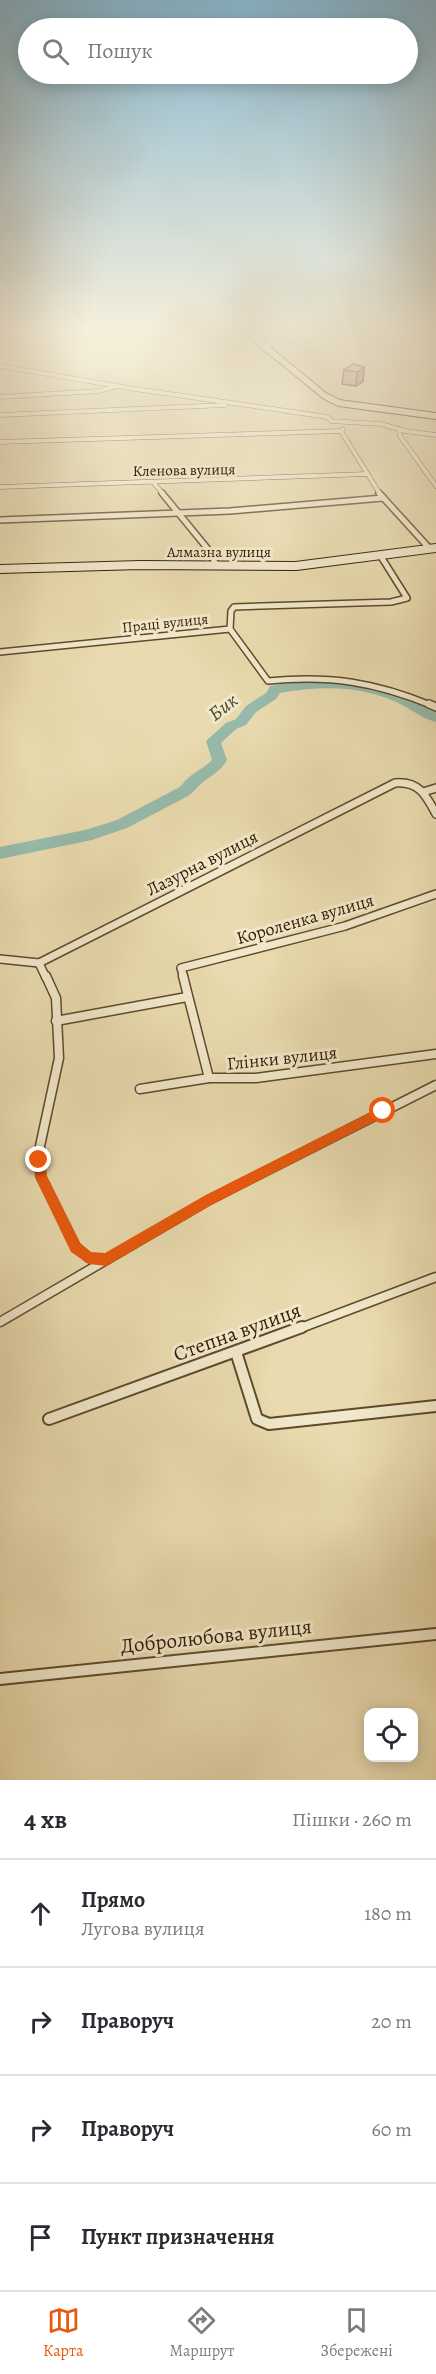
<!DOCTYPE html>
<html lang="uk">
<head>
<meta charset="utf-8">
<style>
	body { margin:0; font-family:Alegreya,serif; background:#f7f7f7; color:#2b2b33 }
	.controls { position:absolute; right:18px; bottom:18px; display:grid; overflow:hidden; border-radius:12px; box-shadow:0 3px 15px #0003 }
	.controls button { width:54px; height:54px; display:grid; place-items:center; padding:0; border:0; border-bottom:2px solid #e1e1e2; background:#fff; color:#2b2b33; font:30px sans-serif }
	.stop { position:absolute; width:18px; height:18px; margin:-14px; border:4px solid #ea580c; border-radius:50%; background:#fff }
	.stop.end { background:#ea580c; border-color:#fff; box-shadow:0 2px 6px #0008 }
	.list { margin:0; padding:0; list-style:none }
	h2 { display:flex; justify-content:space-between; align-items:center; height:78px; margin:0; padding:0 24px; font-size:26px }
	h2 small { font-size:20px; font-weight:400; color:#7c7c81 }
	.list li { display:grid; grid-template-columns:39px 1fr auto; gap:18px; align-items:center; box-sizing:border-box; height:108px; padding:0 24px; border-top:2px solid #e1e1e2 }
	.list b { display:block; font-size:22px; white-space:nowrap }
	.list p { margin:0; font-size:20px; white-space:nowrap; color:#7c7c81 }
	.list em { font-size:20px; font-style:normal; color:#7c7c81 }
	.icon { flex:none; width:33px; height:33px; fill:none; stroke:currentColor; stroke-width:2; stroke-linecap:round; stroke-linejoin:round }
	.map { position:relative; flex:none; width:436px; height:1780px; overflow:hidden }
	.search { position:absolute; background:#fff; box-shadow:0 3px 15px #0003; left:18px; right:18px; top:18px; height:66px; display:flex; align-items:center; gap:15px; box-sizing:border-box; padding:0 21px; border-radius:33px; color:#7c7c81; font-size:22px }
	.sheet { height:510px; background:#fff }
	nav { display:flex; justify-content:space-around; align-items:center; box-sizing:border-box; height:84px; border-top:2px solid #e1e1e2; background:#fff; font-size:16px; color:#7c7c81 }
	nav a { display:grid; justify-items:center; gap:3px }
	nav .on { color:#ea580c }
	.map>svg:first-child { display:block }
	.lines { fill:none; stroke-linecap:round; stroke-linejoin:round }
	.river { fill:#97bbad; fill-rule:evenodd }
	.minor-far4-casing { stroke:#5f4a2c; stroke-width:5 }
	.minor-far3-casing { stroke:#5f4a2c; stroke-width:8 }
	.minor-far2-casing { stroke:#5f4a2c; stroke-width:10 }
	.minor-far1-casing { stroke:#5f4a2c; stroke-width:11 }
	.minor-casing { stroke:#5f4a2c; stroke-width:14 }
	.secondary-far1-casing { stroke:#311a00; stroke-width:8 }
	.secondary-casing { stroke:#311a00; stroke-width:10 }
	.minor-far4 { stroke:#f1e8cb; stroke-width:4 }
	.minor-far3 { stroke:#f1e8cb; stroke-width:5 }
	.minor-far2 { stroke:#f1e8cb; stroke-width:7 }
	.minor-far1 { stroke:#f1e8cb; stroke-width:8 }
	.minor { stroke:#f1e8cb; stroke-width:10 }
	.secondary-far1 { stroke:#f1e8cb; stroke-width:6 }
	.secondary { stroke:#f1e8cb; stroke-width:8 }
	.wall { fill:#bb9178; stroke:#311a00; stroke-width:1.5 }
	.shaded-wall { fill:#997661; stroke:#311a00; stroke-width:1.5 }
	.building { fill:#daa98b; stroke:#311a00; stroke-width:1.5 }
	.route { fill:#ea580c }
	.labels { text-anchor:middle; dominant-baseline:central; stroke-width:6; stroke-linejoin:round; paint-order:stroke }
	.far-street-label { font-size:15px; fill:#311a00; stroke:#f1e8cb }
	.street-label { font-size:18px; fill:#311a00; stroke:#f1e8cb }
	.water-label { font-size:20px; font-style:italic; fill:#504a34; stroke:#f1e8cb }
	.near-street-label { font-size:21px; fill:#311a00; stroke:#f1e8cb }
</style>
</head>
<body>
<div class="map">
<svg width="436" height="1780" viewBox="0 0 436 1780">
	<rect width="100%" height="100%" fill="#e9dbaf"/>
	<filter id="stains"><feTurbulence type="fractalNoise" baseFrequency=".00333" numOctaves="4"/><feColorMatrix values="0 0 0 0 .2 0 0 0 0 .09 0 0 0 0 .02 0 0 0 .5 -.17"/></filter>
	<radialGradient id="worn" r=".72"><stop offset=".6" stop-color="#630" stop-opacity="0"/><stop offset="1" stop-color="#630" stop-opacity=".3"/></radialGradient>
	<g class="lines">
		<!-- river -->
		<path class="river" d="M338,679C374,682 404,695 436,711V722C421,718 408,707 394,701C357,685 319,686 280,693L276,699L256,712L246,725L236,729L221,743L227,760C219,773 213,774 202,783C198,786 194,792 188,796L127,828L92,840L0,859V847L85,830L117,820L178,788C183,785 183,782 188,778C196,771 205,768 212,760L206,741L226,723L236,719L246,706L266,693L270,686L306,680Z"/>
		<defs>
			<g id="minor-far4">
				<polyline points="50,329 60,332 76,329"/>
				<polyline points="415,329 436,343"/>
				<polyline points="265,346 355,329"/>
				<polyline points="0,366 135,389 328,417 331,421 381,424 405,431 436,435"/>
				<polyline points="0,397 98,391 114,387"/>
				<polyline points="0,415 225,405"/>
				<polyline points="343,429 341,431 380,494"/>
				<polyline points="399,429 400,436 436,486"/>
				<polyline points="0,442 341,431"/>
				<polyline points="153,482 163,494"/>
				<polyline points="0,487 367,474"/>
			</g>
			<g id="minor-far3">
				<polyline points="162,493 207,548 217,566"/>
				<polyline points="379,493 430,549"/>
				<polyline points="0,520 230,511 383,498"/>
				<path d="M230,629L268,681C330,675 375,682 433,706"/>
				<polyline points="0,652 230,629 231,611 234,607 391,602 407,598 380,555"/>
			</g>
			<g id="minor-far2">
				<polyline points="429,704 436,707"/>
				<polyline points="423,792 436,788"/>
				<path d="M0,959L39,963L395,783C419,781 426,795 436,814"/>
				<polyline points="39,963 46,978"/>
				<polyline points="184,978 181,968 345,926 436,894"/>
			</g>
			<g id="minor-far1">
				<polyline points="46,976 56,998 59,1058 40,1146 41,1177 76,1247 89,1258 106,1260"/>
				<polyline points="183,976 209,1078 256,1078 436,1054"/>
				<polyline points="56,1021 187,997"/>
				<polyline points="140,1089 209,1078"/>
				<polyline points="0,1322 209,1200 436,1085"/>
				<polyline points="298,1329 436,1277"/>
			</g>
			<g id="minor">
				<polyline points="236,1352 257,1419 269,1424 436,1406"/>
				<polyline points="49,1419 302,1327"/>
				<polyline points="0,1679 436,1634"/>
			</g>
			<polyline id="secondary-far1" points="243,329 325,396 339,403 436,416"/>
			<polyline id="secondary" points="0,569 140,565 296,566 436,548"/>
		</defs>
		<!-- minor-far4 casing -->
		<use href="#minor-far4" class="minor-far4-casing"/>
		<!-- minor-far3 casing -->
		<use href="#minor-far3" class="minor-far3-casing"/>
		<!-- minor-far2 casing -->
		<use href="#minor-far2" class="minor-far2-casing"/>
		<!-- minor-far1 casing -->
		<use href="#minor-far1" class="minor-far1-casing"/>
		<!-- minor casing -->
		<use href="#minor" class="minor-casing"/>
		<!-- secondary-far1 casing -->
		<use href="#secondary-far1" class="secondary-far1-casing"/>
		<!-- secondary casing -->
		<use href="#secondary" class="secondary-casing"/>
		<!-- minor-far4 -->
		<use href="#minor-far4" class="minor-far4"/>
		<!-- minor-far3 -->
		<use href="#minor-far3" class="minor-far3"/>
		<!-- minor-far2 -->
		<use href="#minor-far2" class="minor-far2"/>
		<!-- minor-far1 -->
		<use href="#minor-far1" class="minor-far1"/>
		<!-- minor -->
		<use href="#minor" class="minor"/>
		<!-- secondary-far1 -->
		<use href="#secondary-far1" class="secondary-far1"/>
		<!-- secondary -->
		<use href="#secondary" class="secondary"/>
	</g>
	<!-- wall -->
	<g class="wall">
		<polygon points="166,329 197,329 171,334"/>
		<polygon points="364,367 363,381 356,386 342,384 344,370"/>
	</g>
	<!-- shaded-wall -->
	<g class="shaded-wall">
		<polygon points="171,329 197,329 171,334"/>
		<polygon points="364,367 363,381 356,386 357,372"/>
	</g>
	<!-- building -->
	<polygon class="building" points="353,364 364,367 357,372 344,370"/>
	<!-- sky -->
	<linearGradient id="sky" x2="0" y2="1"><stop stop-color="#87b7d0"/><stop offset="0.57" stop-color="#f5efdb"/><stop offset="1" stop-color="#f5efdb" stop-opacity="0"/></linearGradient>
	<rect width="436" height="578" fill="url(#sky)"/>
	<!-- route -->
	<polygon class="route" points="383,1106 387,1107 387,1115 213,1204 106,1266 89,1264 71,1252 35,1177 33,1160 39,1154 44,1156 47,1176 80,1243 91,1252 105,1253 204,1196"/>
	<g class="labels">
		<!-- far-street labels -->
		<g class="far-street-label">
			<text transform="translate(184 470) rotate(-1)">Кленова вулиця</text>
			<text x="219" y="552">Алмазна вулиця</text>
			<text transform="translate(165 623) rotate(-6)">Праці вулиця</text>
		</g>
		<!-- street labels -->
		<g class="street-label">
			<text transform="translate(202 863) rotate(-27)">Лазурна вулиця</text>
			<text transform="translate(305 919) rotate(-16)">Короленка вулиця</text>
			<text transform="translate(282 1058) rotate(-6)">Глінки вулиця</text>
		</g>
		<!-- water labels -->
		<g class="water-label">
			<text transform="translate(223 707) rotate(-38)">Бик</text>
		</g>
		<!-- near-street labels -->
		<g class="near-street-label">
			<text transform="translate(237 1332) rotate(-20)">Степна вулиця</text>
			<text transform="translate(216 1636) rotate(-6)">Добролюбова вулиця</text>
		</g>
	</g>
	<rect width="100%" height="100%" filter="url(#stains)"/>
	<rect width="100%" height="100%" fill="url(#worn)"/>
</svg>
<div class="controls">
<button><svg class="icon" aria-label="locate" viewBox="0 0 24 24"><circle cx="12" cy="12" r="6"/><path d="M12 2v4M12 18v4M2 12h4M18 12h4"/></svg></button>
</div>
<div class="stop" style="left:383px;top:1111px"></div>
<div class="stop end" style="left:39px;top:1160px"></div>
<div class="search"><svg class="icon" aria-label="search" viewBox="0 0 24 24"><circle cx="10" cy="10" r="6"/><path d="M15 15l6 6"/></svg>Пошук</div>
</div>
<section class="sheet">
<h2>4 хв<small>Пішки · 260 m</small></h2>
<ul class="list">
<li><svg class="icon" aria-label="ahead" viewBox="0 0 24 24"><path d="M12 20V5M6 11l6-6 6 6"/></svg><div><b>Прямо</b><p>Лугова вулиця</p></div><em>180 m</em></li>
<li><svg class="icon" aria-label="right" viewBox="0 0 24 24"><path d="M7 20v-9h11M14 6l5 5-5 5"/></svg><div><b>Праворуч</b></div><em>20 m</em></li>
<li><svg class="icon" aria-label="right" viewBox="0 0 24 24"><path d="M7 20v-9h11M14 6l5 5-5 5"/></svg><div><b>Праворуч</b></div><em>60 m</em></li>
<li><svg class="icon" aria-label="arrive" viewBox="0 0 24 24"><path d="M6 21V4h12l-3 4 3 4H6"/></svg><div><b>Пункт призначення</b></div></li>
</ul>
</section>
<nav>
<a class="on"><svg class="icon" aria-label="map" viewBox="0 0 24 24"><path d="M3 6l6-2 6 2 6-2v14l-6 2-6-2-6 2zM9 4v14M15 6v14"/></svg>Карта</a>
<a><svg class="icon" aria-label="directions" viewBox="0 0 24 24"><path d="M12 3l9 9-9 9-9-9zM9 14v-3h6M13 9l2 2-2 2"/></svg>Маршрут</a>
<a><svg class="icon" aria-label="saved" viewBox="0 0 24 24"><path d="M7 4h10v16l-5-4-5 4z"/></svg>Збережені</a>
</nav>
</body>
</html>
